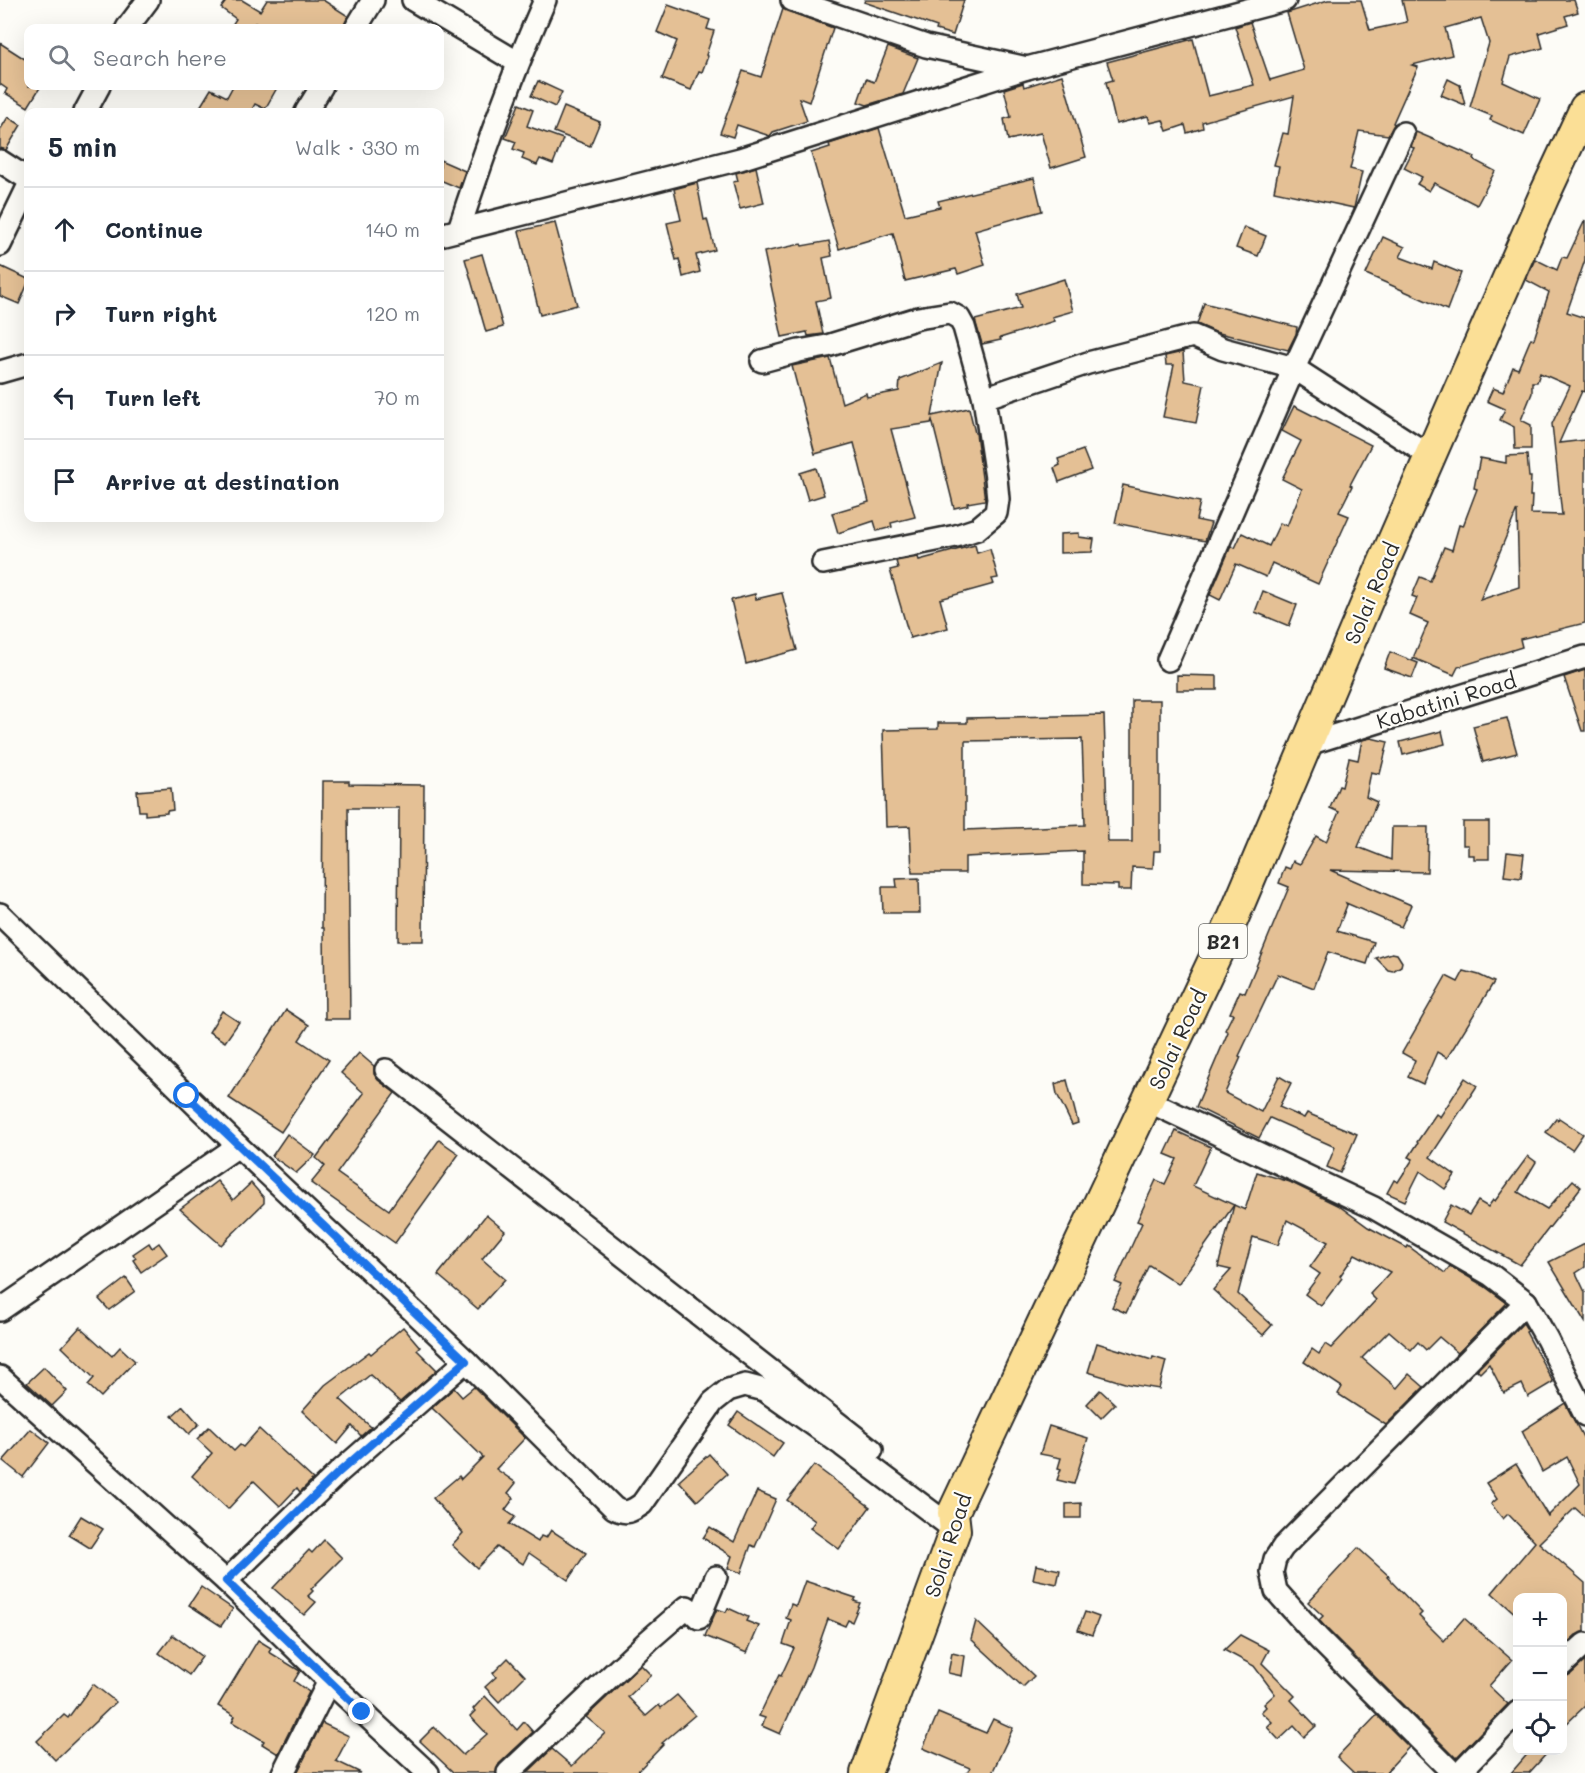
<!DOCTYPE html>
<html lang="en">
<head>
<meta charset="utf-8">
<style>
	body { margin:0; font-family:Mali,sans-serif; background:#f6f6f7; color:#1f2937 }
	.controls { position:absolute; right:18px; bottom:18px; display:grid; overflow:hidden; border-radius:12px; box-shadow:0 6px 24px #0002 }
	.controls button { width:54px; height:54px; display:grid; place-items:center; padding:0; border:0; border-bottom:2px solid #e0e1e3; background:#fff; color:#1f2937; font:30px sans-serif }
	.stop { position:absolute; width:18px; height:18px; margin:-14px; border:4px solid #1a73e8; border-radius:50%; background:#fff }
	.stop.end { background:#1a73e8; border-color:#fff; box-shadow:0 2px 6px #0008 }
	.list { margin:0; padding:0; list-style:none }
	h2 { display:flex; justify-content:space-between; align-items:center; height:78px; margin:0; padding:0 24px; font-size:26px }
	h2 small { font-size:20px; font-weight:400; color:#747a83 }
	.list li { display:grid; grid-template-columns:39px 1fr auto; gap:18px; align-items:center; box-sizing:border-box; height:84px; padding:0 24px; border-top:2px solid #e0e1e3 }
	.list b { display:block; font-size:22px; white-space:nowrap }
	.list em { font-size:20px; font-style:normal; color:#747a83 }
	.icon { flex:none; width:33px; height:33px; fill:none; stroke:currentColor; stroke-width:2; stroke-linecap:round; stroke-linejoin:round }
	.map { position:relative; flex:none; width:1585px; height:1773px; overflow:hidden }
	.search { position:absolute; background:#fff; box-shadow:0 6px 24px #0002; left:24px; top:24px; width:420px; height:66px; display:flex; align-items:center; gap:15px; box-sizing:border-box; padding:0 21px; border-radius:12px; color:#747a83; font-size:22px }
	.panel { position:absolute; background:#fff; box-shadow:0 6px 24px #0002; left:24px; top:108px; width:420px; height:414px; border-radius:12px }
	.map>svg:first-child { display:block }
	.building { fill:#e4c095; stroke:#2b2b2b; stroke-width:1.5; fill-rule:evenodd }
	.lines { fill:none; stroke-linecap:round; stroke-linejoin:round }
	.minor-casing { stroke:#2b2b2b; stroke-width:26 }
	.highway-casing { stroke:#2b2b2b; stroke-width:34 }
	.minor { stroke:#fdfcf7; stroke-width:21 }
	.highway { stroke:#fbdf96; stroke-width:30 }
	.route { stroke:#1a73e8; stroke-width:8 }
	.labels { text-anchor:middle; dominant-baseline:central; stroke-width:4.5; stroke-linejoin:round; paint-order:stroke }
	.shield { fill:#fdfcf7; stroke:#6a6a68; stroke-width:1.5 }
	.shield-label { font-size:20px; font-weight:bold; fill:#2b2b2b }
	.street-label { font-size:21px; fill:#2b2b2b; stroke:#fdfcf7 }
</style>
</head>
<body>
<div class="map">
<svg width="1585" height="1773" viewBox="0 0 1585 1773">
	<rect width="100%" height="100%" fill="#fdfcf7"/>
	<filter id="ink" filterUnits="userSpaceOnUse"><feTurbulence type="fractalNoise" baseFrequency=".0167" numOctaves="2"/><feDisplacementMap in="SourceGraphic" scale="12" xChannelSelector="R" yChannelSelector="G"/><feConvolveMatrix kernelMatrix="1 2 1 2 8 2 1 2 1" color-interpolation-filters="sRGB"/></filter>
	<g filter="url(#ink)">
		<!-- building -->
		<g class="building">
			<polygon points="227,0 242,0 260,11 267,0 323,0 348,16 343,28 264,28 255,23 251,28 230,28 236,19 221,8"/>
			<polygon points="865,0 964,0 953,35 936,30 937,27 864,2"/>
			<polygon points="1328,0 1361,0 1370,30 1407,22 1402,0 1574,0 1578,12 1565,16 1568,24 1539,33 1543,48 1510,57 1503,82 1540,99 1524,135 1490,120 1492,116 1470,107 1489,43 1481,18 1445,28 1452,55 1412,65 1418,67 1393,123 1395,124 1388,135 1359,131 1350,169 1362,172 1354,208 1274,191 1279,166 1274,165 1283,133 1288,134 1294,96 1202,122 1203,128 1187,133 1185,125 1167,131 1163,120 1150,123 1148,116 1116,124 1106,82 1113,80 1107,62 1193,39 1208,96 1254,85 1235,27 1250,22 1270,80 1304,70 1287,13"/>
			<polygon points="668,5 710,20 707,29 714,31 706,55 708,56 702,72 699,71 691,90 662,79 677,41 657,32"/>
			<polygon points="783,9 833,28 809,102 799,98 807,121 773,132 770,136 737,125 733,137 720,133 743,71 761,77"/>
			<polygon points="0,43 28,61 28,86 41,86 28,107 5,93 7,89 0,84"/>
			<polygon points="888,47 918,58 903,94 867,105 858,102 866,79 874,82"/>
			<polygon points="1062,75 1086,157 1051,168 1041,133 1008,140 1004,119 1011,117 1004,89 1023,83 1024,87"/>
			<polygon points="1448,79 1460,85 1465,105 1441,95"/>
			<polygon points="538,81 562,92 555,107 531,96"/>
			<polygon points="233,86 278,86 265,109 255,104 251,111 254,112 197,112 211,89 227,97"/>
			<polygon points="519,104 533,110 527,126 563,139 553,164 540,159 537,165 522,159 524,153 513,149 516,142 505,138"/>
			<polygon points="564,107 600,122 590,146 554,132"/>
			<polygon points="8,117 21,125 6,150 0,148 0,130"/>
			<polygon points="879,128 905,215 940,207 938,201 1034,178 1042,211 975,230 985,265 958,274 956,269 905,281 893,233 839,249 811,153 830,147 829,144"/>
			<polygon points="1416,132 1475,157 1474,160 1495,171 1477,205 1434,183 1429,191 1417,184 1422,177 1404,168 1414,148 1411,147"/>
			<polygon points="440,160 465,171 459,188 440,180"/>
			<polygon points="756,167 764,203 740,209 733,182 738,181 736,173"/>
			<polygon points="697,183 704,220 707,219 715,250 696,255 700,272 683,277 679,259 676,260 667,223 681,220 674,189"/>
			<path d="M1585,220V260L1567,312L1585,318V392L1582,391L1559,443L1585,440V623L1520,639L1522,647L1458,667L1454,675L1413,658L1428,623L1410,615L1417,598L1412,596L1420,577L1430,581L1444,547L1452,550L1459,525L1463,526L1477,489L1474,488L1480,458L1506,463V456L1527,455L1529,477H1531L1530,496H1532L1531,514L1562,515L1552,424L1570,386L1540,373L1537,382H1532V393L1521,420L1531,425V449H1515L1514,427L1500,420L1505,409L1487,401L1493,388L1503,392L1513,367L1518,369L1531,338L1534,339L1549,292L1526,280L1535,259L1557,270L1562,257L1567,258ZM1517,510L1519,587L1480,600Z"/>
			<polygon points="555,223 577,305 540,315 519,231"/>
			<polygon points="1244,227 1266,236 1258,256 1236,248"/>
			<polygon points="1383,237 1405,247 1400,257 1432,269 1434,262 1461,273 1447,310 1366,274"/>
			<polygon points="829,241 832,256 823,258 831,298 816,301 823,334 808,336 807,332 782,337 764,252 801,244 802,246"/>
			<polygon points="482,254 503,327 486,332 465,259"/>
			<polygon points="0,266 28,279 28,283 19,304 0,296"/>
			<polygon points="1064,279 1073,311 1052,317 1054,321 1000,338 1001,340 982,344 975,320 1021,308 1017,294"/>
			<polygon points="1204,303 1297,327 1296,334 1288,350 1215,332 1197,324"/>
			<polygon points="1183,352 1185,381 1204,385 1196,423 1163,417 1174,365 1166,365 1165,356"/>
			<polygon points="830,358 842,403 866,393 867,397 899,391 900,380 942,363 932,416 969,408 975,433 976,433 985,500 967,503 968,505 954,508 932,420 931,423 891,429 915,517 891,523 892,527 877,531 874,521 838,533 832,513 869,502 854,443 815,454 792,366"/>
			<polygon points="1294,406 1371,445 1350,485 1352,486 1339,512 1349,516 1318,584 1272,563 1266,577 1236,564 1220,600 1210,595 1231,546 1235,548 1242,533 1269,546 1280,523 1287,526 1302,489 1282,479 1301,441 1282,431"/>
			<polygon points="1083,450 1091,470 1059,482 1054,468 1060,465 1058,459"/>
			<polygon points="816,468 824,495 808,500 800,473"/>
			<polygon points="1123,485 1200,502 1196,520 1211,523 1205,541 1115,523"/>
			<polygon points="1079,533 1079,537 1094,539 1092,552 1060,553 1060,534"/>
			<polygon points="975,545 977,553 990,549 998,578 992,579 994,584 940,599 948,628 910,638 890,570 898,568 896,561 918,557 919,560"/>
			<polygon points="1263,591 1297,605 1289,626 1255,612"/>
			<polygon points="782,593 797,650 746,664 731,600 755,594 756,599"/>
			<polygon points="1390,652 1418,663 1412,678 1384,668"/>
			<polygon points="1585,670 1585,731 1582,731 1564,677"/>
			<polygon points="1177,675 1217,676 1217,690 1177,690"/>
			<path d="M1132,700H1160V851H1154L1153,868L1132,867L1131,890H1118V885L1083,884V851L965,857V873H912L910,826L886,827L883,730L938,729V723H967V718L1104,715L1108,842H1132ZM1082,739L1085,825L965,830V741Z"/>
			<polygon points="1507,718 1517,753 1483,762 1473,726"/>
			<polygon points="1442,731 1445,744 1403,755 1400,742"/>
			<polygon points="1371,738 1388,742 1380,774 1371,772 1366,797 1377,802 1358,847 1391,860 1392,827 1428,827 1427,872 1330,870 1411,905 1401,927 1346,903 1347,905 1337,931 1374,942 1367,964 1328,952 1314,988 1278,974 1239,1056 1241,1057 1225,1093 1261,1112 1279,1076 1291,1083 1279,1107 1304,1118 1307,1113 1357,1134 1340,1173 1327,1167 1335,1147 1270,1118 1259,1138 1196,1107 1228,1032 1225,1030 1233,1014 1230,1013 1240,991 1245,993 1289,887 1279,883 1285,867 1290,869 1293,861 1300,864 1316,836 1326,842 1339,812 1330,808 1339,786 1342,787 1349,758 1358,760 1362,740"/>
			<polygon points="323,781 349,781 349,784 424,785 423,941 398,941 399,808 348,808 350,1019 325,1019 324,928 322,928"/>
			<polygon points="171,788 173,810 167,811 167,813 145,815 145,811 139,811 137,791"/>
			<polygon points="1463,822 1489,822 1489,859 1474,859 1474,855 1468,855 1468,845 1463,845"/>
			<polygon points="1507,852 1524,854 1521,878 1504,876"/>
			<polygon points="919,878 920,913 883,913 882,887 897,887 896,879"/>
			<polygon points="1392,953 1397,954 1402,962 1401,966 1393,971 1388,970 1376,958"/>
			<polygon points="1464,971 1479,975 1494,982 1447,1058 1437,1052 1423,1084 1408,1077 1415,1060 1402,1053 1446,976 1458,982"/>
			<polygon points="286,1010 309,1025 299,1040 329,1060 281,1132 229,1098"/>
			<polygon points="222,1011 239,1022 225,1042 209,1032"/>
			<polygon points="359,1053 374,1066 374,1074 378,1080 395,1093 337,1173 389,1210 439,1140 459,1154 395,1243 311,1183 325,1166 316,1158 364,1093 341,1073"/>
			<polygon points="1465,1078 1477,1086 1430,1157 1455,1175 1445,1189 1420,1171 1405,1201 1387,1193 1394,1180 1398,1182 1413,1159 1409,1157 1418,1143 1417,1142 1436,1114 1440,1117"/>
			<polygon points="1067,1080 1078,1123 1072,1125 1057,1094 1055,1084"/>
			<polygon points="1559,1118 1583,1134 1572,1150 1546,1132 1556,1119 1558,1120"/>
			<polygon points="1176,1131 1211,1147 1193,1186 1234,1205 1178,1284 1149,1265 1126,1313 1112,1307 1122,1285 1115,1282 1142,1223 1137,1221 1156,1180 1165,1184 1177,1159 1165,1154"/>
			<polygon points="287,1134 315,1155 296,1173 272,1156"/>
			<polygon points="1528,1156 1536,1162 1518,1192 1547,1209 1573,1180 1581,1187 1520,1265 1442,1222 1451,1205 1469,1215 1478,1201 1488,1207 1493,1200 1495,1201"/>
			<polygon points="1257,1172 1290,1182 1339,1206 1368,1227 1407,1248 1408,1246 1445,1273 1450,1266 1484,1286 1507,1303 1458,1353 1439,1337 1426,1350 1418,1342 1411,1350 1389,1331 1362,1358 1397,1388 1409,1374 1424,1387 1386,1425 1338,1394 1342,1387 1304,1362 1312,1349 1319,1354 1325,1344 1331,1348 1376,1300 1370,1294 1390,1272 1355,1254 1340,1276 1342,1278 1321,1306 1305,1294 1320,1274 1310,1267 1328,1242 1287,1220 1278,1245 1253,1237 1238,1294 1272,1325 1263,1335 1213,1290 1231,1270 1218,1267 1234,1205 1245,1210"/>
			<polygon points="217,1181 233,1200 251,1183 264,1198 264,1203 221,1245 180,1209"/>
			<polygon points="486,1215 505,1231 482,1259 505,1279 478,1309 438,1275"/>
			<polygon points="149,1243 152,1248 159,1243 167,1254 141,1272 133,1260 136,1258 133,1254"/>
			<polygon points="1585,1244 1585,1267 1576,1273 1585,1292 1585,1322 1549,1262"/>
			<polygon points="126,1278 135,1291 109,1310 99,1299"/>
			<polygon points="1523,1323 1528,1331 1526,1332 1553,1382 1528,1397 1522,1384 1504,1393 1489,1364 1480,1373 1477,1370"/>
			<polygon points="80,1327 112,1356 120,1347 135,1361 101,1397 88,1385 94,1378 62,1347"/>
			<polygon points="403,1327 420,1347 417,1350 437,1370 400,1402 370,1375 340,1399 371,1427 361,1436 352,1426 337,1444 302,1411 325,1385 369,1352 371,1354"/>
			<polygon points="1097,1343 1152,1360 1153,1357 1166,1361 1159,1389 1128,1384 1088,1372"/>
			<polygon points="44,1367 67,1391 52,1406 27,1383"/>
			<polygon points="474,1387 525,1438 496,1469 516,1483 508,1493 514,1498 505,1510 515,1517 509,1524 538,1542 541,1536 546,1538 551,1530 586,1553 568,1580 529,1553 523,1564 497,1547 477,1568 452,1545 463,1533 433,1498 459,1476 461,1479 483,1457 432,1408 454,1388 462,1397"/>
			<polygon points="1100,1390 1115,1404 1101,1418 1087,1404"/>
			<polygon points="1565,1403 1585,1441 1585,1517 1575,1508 1539,1543 1585,1583 1585,1632 1576,1635 1563,1647 1563,1598 1518,1598 1518,1616 1492,1593 1535,1542 1508,1514 1503,1519 1491,1504 1497,1499 1486,1483 1516,1464 1548,1516 1580,1484 1567,1457 1542,1472 1522,1431"/>
			<polygon points="183,1406 199,1424 189,1434 172,1416"/>
			<polygon points="738,1412 783,1443 773,1457 729,1425"/>
			<polygon points="1049,1426 1088,1438 1074,1484 1057,1480 1061,1469 1058,1468 1061,1458 1040,1454"/>
			<polygon points="209,1427 234,1451 240,1445 243,1447 259,1429 313,1479 300,1492 297,1488 280,1506 254,1481 228,1509 192,1476 212,1453 197,1439"/>
			<polygon points="31,1429 49,1443 23,1477 3,1461"/>
			<polygon points="709,1454 727,1474 697,1501 679,1481"/>
			<polygon points="814,1465 870,1507 839,1549 810,1528 815,1521 787,1500"/>
			<polygon points="757,1491 776,1499 755,1547 751,1545 741,1573 728,1568 732,1556 703,1538 710,1527 734,1542"/>
			<polygon points="1081,1503 1081,1518 1066,1518 1066,1504"/>
			<polygon points="81,1516 103,1529 90,1548 69,1535"/>
			<polygon points="324,1540 342,1558 311,1589 313,1591 308,1596 316,1602 304,1615 273,1588 309,1550 312,1553"/>
			<polygon points="1358,1548 1389,1576 1387,1577 1422,1613 1419,1616 1444,1641 1464,1618 1512,1660 1489,1686 1508,1704 1456,1758 1328,1630 1319,1620 1323,1616 1308,1602"/>
			<polygon points="1036,1565 1060,1570 1057,1584 1033,1579"/>
			<polygon points="805,1581 856,1598 854,1601 860,1603 852,1622 848,1620 845,1626 828,1619 811,1667 780,1734 762,1726 765,1718 759,1716 779,1675 781,1676 794,1648 783,1644 791,1620 786,1618 791,1604 796,1606"/>
			<polygon points="201,1587 233,1609 221,1626 189,1605"/>
			<polygon points="728,1608 748,1617 746,1621 759,1626 747,1653 705,1636 717,1609 726,1612"/>
			<polygon points="1085,1612 1099,1617 1092,1635 1078,1630"/>
			<polygon points="976,1621 1034,1676 1023,1687 971,1639"/>
			<polygon points="173,1635 202,1657 189,1675 159,1653"/>
			<polygon points="1240,1635 1269,1650 1262,1663 1295,1696 1291,1700 1316,1726 1304,1737 1294,1726 1279,1740 1267,1727 1272,1722 1261,1712 1266,1707 1264,1704 1275,1694 1254,1666 1224,1650"/>
			<polygon points="258,1640 271,1648 269,1652 300,1671 294,1681 309,1692 278,1754 262,1744 264,1741 232,1722 235,1716 218,1706"/>
			<polygon points="952,1653 965,1656 962,1676 948,1673"/>
			<polygon points="508,1658 525,1676 499,1702 485,1687 496,1677 493,1673"/>
			<polygon points="1585,1661 1585,1706 1563,1727 1563,1677 1571,1674"/>
			<polygon points="641,1665 651,1675 628,1697 646,1716 659,1705 661,1708 677,1695 695,1715 662,1743 664,1744 636,1773 527,1773 552,1749 572,1766 605,1733 586,1717"/>
			<polygon points="93,1684 116,1702 55,1760 37,1741 64,1715 68,1718"/>
			<polygon points="485,1696 517,1730 524,1722 533,1732 499,1764 496,1773 454,1773 420,1741 434,1727 463,1755 487,1734 470,1716 475,1711 473,1709"/>
			<polygon points="938,1713 986,1733 993,1719 1013,1728 992,1773 967,1773 970,1768 923,1748"/>
			<polygon points="1377,1715 1409,1747 1385,1773 1354,1773 1337,1757"/>
			<polygon points="322,1723 349,1736 336,1761 361,1773 297,1773"/>
			<polygon points="1531,1750 1550,1750 1529,1773 1511,1773"/>
		</g>
		<g class="lines">
			<defs>
				<g id="minor">
					<polyline points="413,0 517,62"/>
					<polyline points="792,0 926,46 1027,68"/>
					<polyline points="127,28 148,0"/>
					<polyline points="356,28 373,0"/>
					<polyline points="85,112 99,86"/>
					<polyline points="306,112 322,86"/>
					<polyline points="0,161 28,179"/>
					<path d="M459,229C485,150 511,77 545,0"/>
					<polyline points="440,235 740,159 1027,68 1285,0"/>
					<polyline points="0,245 28,187"/>
					<polyline points="762,361 799,351 827,346 918,318 950,313 959,318 964,327 984,398 996,478 998,499 996,513 977,529 956,536 823,563"/>
					<polyline points="0,372 28,364"/>
					<polyline points="984,398 1088,363 1193,336 1223,349 1294,368 1430,456"/>
					<polyline points="1168,660 1294,368 1403,133"/>
					<polyline points="1308,744 1585,657"/>
					<path d="M0,914L238,1146L466,1361L614,1508C626,1515 632,1511 642,1504L713,1402L728,1390L745,1385L764,1390L842,1445L955,1530"/>
					<polyline points="386,1070 872,1450"/>
					<polyline points="1148,1101 1374,1208 1491,1275 1526,1302 1547,1339 1585,1415"/>
					<polyline points="0,1310 238,1146"/>
					<polyline points="0,1377 226,1581 329,1681 428,1773"/>
					<polyline points="226,1581 338,1473 466,1361"/>
					<polyline points="1562,1665 1585,1644"/>
					<polyline points="283,1773 329,1681"/>
					<polyline points="508,1773 649,1640 687,1607 699,1618 716,1577"/>
					<polyline points="1453,1773 1319,1639 1276,1591 1272,1572 1275,1559 1283,1547 1526,1302"/>
					<polyline points="1459,1773 1518,1712"/>
				</g>
				<polyline id="highway" points="866,1773 955,1530 953,1513 1232,921 1382,566 1544,196 1585,108"/>
			</defs>
			<!-- minor casing -->
			<use href="#minor" class="minor-casing"/>
			<!-- highway casing -->
			<use href="#highway" class="highway-casing"/>
			<!-- minor -->
			<use href="#minor" class="minor"/>
			<!-- highway -->
			<use href="#highway" class="highway"/>
		</g>
	</g>
	<g class="lines" filter="url(#ink)">
		<!-- route -->
		<polyline class="route" points="187,1096 466,1361 338,1473 226,1581 362,1712"/>
	</g>
	<g class="labels">
		<!-- shield labels -->
		<rect class="shield" x="1199" y="924" width="48" height="34" rx="4.5"/>
		<g class="shield-label">
			<text x="1223" y="941">B21</text>
		</g>
		<!-- street labels -->
		<g class="street-label">
			<text transform="translate(1371 593) rotate(-67)">Solai Road</text>
			<text transform="translate(1446 700) rotate(-17)">Kabatini Road</text>
			<text transform="translate(1177 1039) rotate(-65)">Solai Road</text>
			<text transform="translate(947 1545) rotate(-72)">Solai Road</text>
		</g>
	</g>
</svg>
<div class="controls">
<button>+</button>
<button>−</button>
<button><svg class="icon" aria-label="locate" viewBox="0 0 24 24"><circle cx="12" cy="12" r="6"/><path d="M12 2v4M12 18v4M2 12h4M18 12h4"/></svg></button>
</div>
<div class="stop" style="left:187px;top:1096px"></div>
<div class="stop end" style="left:362px;top:1712px"></div>
<div class="search"><svg class="icon" aria-label="search" viewBox="0 0 24 24"><circle cx="10" cy="10" r="6"/><path d="M15 15l6 6"/></svg>Search here</div>
<section class="panel">
<h2>5 min<small>Walk · 330 m</small></h2>
<ul class="list">
<li><svg class="icon" aria-label="ahead" viewBox="0 0 24 24"><path d="M12 20V5M6 11l6-6 6 6"/></svg><div><b>Continue</b></div><em>140 m</em></li>
<li><svg class="icon" aria-label="right" viewBox="0 0 24 24"><path d="M7 20v-9h11M14 6l5 5-5 5"/></svg><div><b>Turn right</b></div><em>120 m</em></li>
<li><svg class="icon" aria-label="left" viewBox="0 0 24 24"><path d="M17 20v-9H6M10 6l-5 5 5 5"/></svg><div><b>Turn left</b></div><em>70 m</em></li>
<li><svg class="icon" aria-label="arrive" viewBox="0 0 24 24"><path d="M6 21V4h12l-3 4 3 4H6"/></svg><div><b>Arrive at destination</b></div></li>
</ul>
</section>
</div>
</body>
</html>
